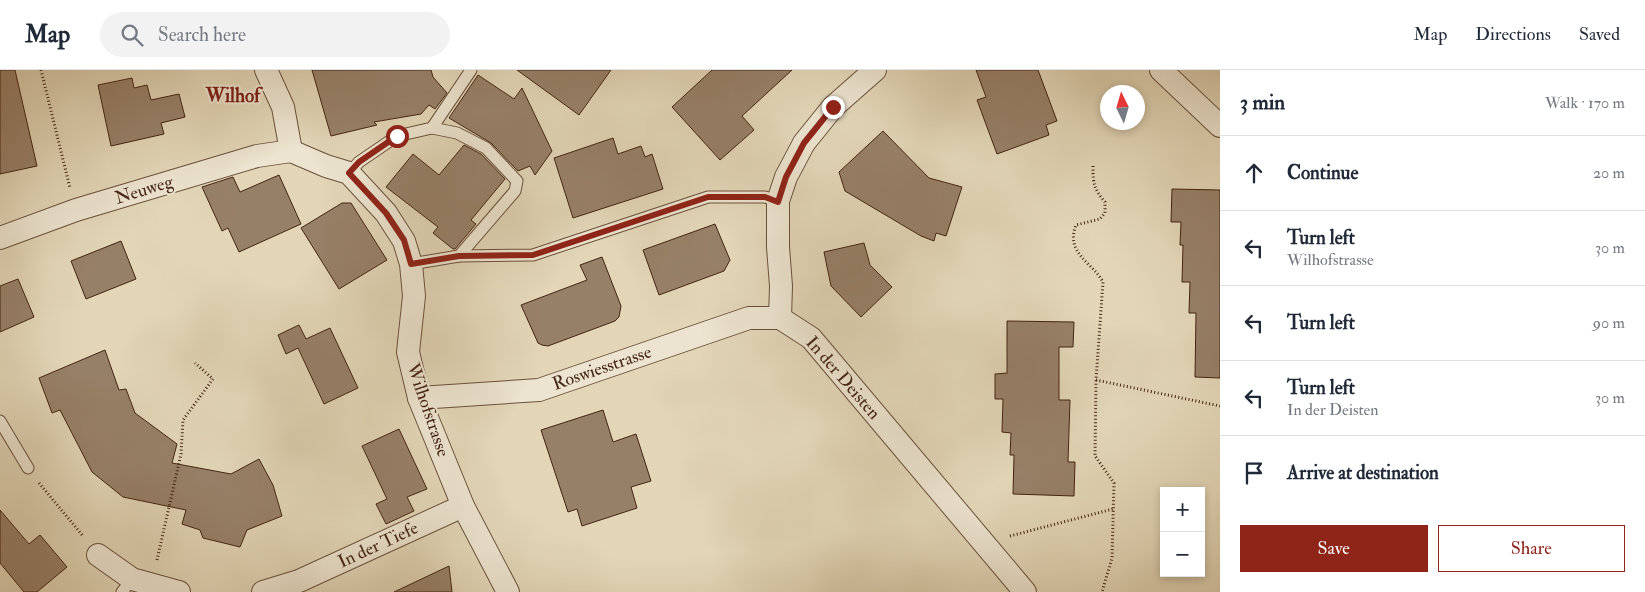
<!DOCTYPE html>
<html lang="en">
<head>
<meta charset="utf-8">
<style>
	body { margin:0; font-family:"IM FELL Double Pica",serif; background:#f2f2f3; color:#1f2937 }
	.controls { position:absolute; right:15px; bottom:15px; display:grid; overflow:hidden; border-radius:0px; box-shadow:0 2px 8px #0003 }
	.controls button { width:45px; height:45px; display:grid; place-items:center; padding:0; border:0; border-bottom:1px solid #e0e1e3; background:#fff; color:#1f2937; font:25px sans-serif }
	.compass { position:absolute; left:1100px; top:15px; width:45px; height:45px; border-radius:50%; background:#fff; box-shadow:0 2px 8px #0003; rotate:355deg }
	.stop { position:absolute; width:15px; height:15px; margin:-11px; border:4px solid #8f2418; border-radius:50%; background:#fff }
	.stop.end { background:#8f2418; border-color:#fff; box-shadow:0 1px 5px #0008 }
	.list { margin:0; padding:0; list-style:none }
	h2 { display:flex; justify-content:space-between; align-items:center; height:65px; margin:0; padding:0 20px; font-size:21px }
	h2 small { font-size:16px; font-weight:400; color:#747a83 }
	.list li { display:grid; grid-template-columns:32px 1fr auto; gap:15px; align-items:center; box-sizing:border-box; height:75px; padding:0 20px; border-top:1px solid #e0e1e3 }
	.list b { display:block; font-size:19px; white-space:nowrap }
	.list p { margin:0; font-size:16px; white-space:nowrap; color:#747a83 }
	.list em { font-size:16px; font-style:normal; color:#747a83 }
	.actions { display:flex; gap:10px; padding:15px 20px }
	.actions a { flex:1; padding:11px 0; border:1px solid #8f2418; border-radius:0px; text-align:center; font-size:18px; color:#8f2418 }
	.actions .main { background:#8f2418; color:#fff }
	.icon { flex:none; width:28px; height:28px; fill:none; stroke:currentColor; stroke-width:2; stroke-linecap:round; stroke-linejoin:round }
	.map { position:relative; flex:none; width:1220px; height:522px; overflow:hidden }
	header { display:flex; align-items:center; gap:30px; box-sizing:border-box; height:70px; padding:0 25px; background:#fff; border-bottom:1px solid #e0e1e3 }
	header strong { font-size:24px }
	nav { display:flex; gap:28px; margin-inline-start:auto; font-size:18px }
	.search { width:350px; height:45px; background:#f2f2f3; display:flex; align-items:center; gap:12px; box-sizing:border-box; padding:0 18px; border-radius:28px; color:#747a83; font-size:19px }
	main { display:flex }
	aside { flex:1; background:#fff }
	.map>svg:first-child { display:block }
	.building { fill:#978068; stroke:#452313 }
	.lines { fill:none; stroke-linecap:round; stroke-linejoin:round }
	.lane-casing { stroke:#6c503c; stroke-width:13 }
	.street-casing { stroke:#6c503c; stroke-width:24 }
	.path { stroke:#452313; stroke-width:3; stroke-dasharray:1 2.5; stroke-linecap:butt }
	.lane { stroke:#ece4d0; stroke-width:11 }
	.street { stroke:#ece4d0; stroke-width:22 }
	.route { stroke:#8f2418; stroke-width:6 }
	.labels { text-anchor:middle; dominant-baseline:central; stroke-width:4; stroke-linejoin:round; paint-order:stroke }
	.street-label { font-size:18px; fill:#452313; stroke:#ece4d0 }
	.neighbourhood-label { font-size:19px; font-weight:bold; fill:#7a1f14; stroke:#ece4d0 }
</style>
</head>
<body>
<header>
<strong>Map</strong>
<div class="search"><svg class="icon" aria-label="search" viewBox="0 0 24 24"><circle cx="10" cy="10" r="6"/><path d="M15 15l6 6"/></svg>Search here</div>
<nav><a>Map</a><a>Directions</a><a>Saved</a></nav>
</header>
<main>
<div class="map">
<svg width="1220" height="522" viewBox="0 0 1220 522">
	<rect width="100%" height="100%" fill="#e2d6b7"/>
	<filter id="stains"><feTurbulence type="fractalNoise" baseFrequency=".004" numOctaves="4"/><feColorMatrix values="0 0 0 0 .2 0 0 0 0 .09 0 0 0 0 .02 0 0 0 .5 -.17"/></filter>
	<radialGradient id="worn" r=".72"><stop offset=".6" stop-color="#630" stop-opacity="0"/><stop offset="1" stop-color="#630" stop-opacity=".3"/></radialGradient>
	<!-- building -->
	<g class="building">
		<polygon points="0,0 15,0 37,96 0,104"/>
		<polygon points="312,0 431,0 433,7 447,23 435,39 429,35 421,44 374,52 377,55 331,66"/>
		<polygon points="517,0 611,0 579,45"/>
		<polygon points="712,0 792,0 742,46 754,60 720,90 672,37"/>
		<polygon points="976,0 1038,0 1057,51 1046,55 1049,65 997,84 977,30 986,27"/>
		<polygon points="478,5 514,29 522,18 552,81 535,105 530,96 518,101 491,73 449,48"/>
		<polygon points="132,8 134,18 147,15 151,30 179,24 185,47 161,53 164,64 111,76 98,15"/>
		<polygon points="883,61 929,108 962,117 946,166 936,163 934,171 921,166 845,121 839,102"/>
		<polygon points="613,68 618,84 641,76 645,87 652,84 663,119 573,148 554,88"/>
		<polygon points="464,75 481,84 505,109 471,150 476,154 455,179 453,179 433,163 438,157 386,117 413,84 439,105"/>
		<polygon points="279,105 301,154 239,182 228,158 222,161 202,117 233,107 240,122"/>
		<polygon points="1172,119 1220,120 1220,308 1195,307 1196,243 1189,243 1190,212 1182,212 1183,175 1180,175 1181,152 1171,152"/>
		<polygon points="342,133 351,133 387,190 339,219 301,158"/>
		<polygon points="715,154 730,190 724,201 659,225 643,180"/>
		<polygon points="121,171 136,209 86,229 71,191"/>
		<polygon points="864,173 870,195 892,217 861,247 831,216 824,182"/>
		<polygon points="602,187 621,236 619,247 615,251 548,276 542,275 538,273 521,235 587,210 580,195"/>
		<polygon points="18,209 34,247 0,262 0,216"/>
		<polygon points="1007,251 1074,252 1073,277 1059,277 1059,330 1070,330 1068,392 1075,392 1074,426 1013,424 1014,385 1010,385 1011,363 1002,362 1003,329 995,329 995,304 1007,303"/>
		<polygon points="299,255 306,269 330,258 358,318 324,334 298,278 286,284 278,265"/>
		<polygon points="105,280 119,320 126,319 135,343 177,374 172,393 231,404 259,389 273,415 282,446 247,460 240,477 203,468 200,460 182,454 186,440 123,427 92,402 60,340 52,343 39,308"/>
		<polygon points="603,340 613,372 636,364 651,411 631,417 637,438 582,456 577,439 568,442 541,360"/>
		<polygon points="399,359 427,419 407,427 414,441 386,454 376,434 387,429 362,376"/>
		<polygon points="0,440 29,474 40,465 67,497 37,522 24,522 0,493"/>
		<polygon points="449,496 452,522 394,522"/>
	</g>
	<g class="lines">
		<defs>
			<g id="lane">
				<polyline points="432,58 457,63 486,78 517,111 515,121 459,186"/>
				<polyline points="349,103 359,92 397,66 432,58 471,0"/>
				<polyline points="411,194 459,186 533,185 708,127 765,127 778,131"/>
				<polyline points="0,351 28,398"/>
				<polyline points="122,522 132,509"/>
			</g>
			<g id="street">
				<polyline points="266,0 283,37 291,81"/>
				<polyline points="1161,0 1220,56"/>
				<polyline points="291,81 326,96 349,103 386,143 404,171 411,194 414,226 408,282 419,328 463,436 508,522"/>
				<polyline points="0,168 76,140 257,86 291,81"/>
				<polyline points="780,248 811,268 1025,522"/>
				<polyline points="780,248 781,216 778,177 778,131 786,107 804,73 833,37 875,0"/>
				<polyline points="419,328 539,320 749,248 780,248"/>
				<polyline points="98,485 132,509 179,522"/>
				<polyline points="263,522 299,511 463,436"/>
			</g>
		</defs>
		<!-- lane casing -->
		<use href="#lane" class="lane-casing"/>
		<!-- street casing -->
		<use href="#street" class="street-casing"/>
		<!-- path -->
		<g class="path">
			<polyline points="41,0 70,118"/>
			<path d="M1093,96C1093,114 1094,119 1105,132V143L1100,149L1076,155C1065,183 1092,192 1103,212L1096,310L1095,386L1114,413L1112,488L1102,522"/>
			<polyline points="1096,310 1220,336"/>
			<polyline points="39,413 83,466"/>
			<polyline points="1010,466 1113,439"/>
			<polyline points="157,490 181,384 183,350 213,309 195,293"/>
		</g>
		<!-- lane -->
		<use href="#lane" class="lane"/>
		<!-- street -->
		<use href="#street" class="street"/>
	</g>
	<g class="lines">
		<!-- route -->
		<polyline class="route" points="397,66 359,92 349,103 386,143 404,170 411,194 459,186 533,185 708,127 765,127 778,132 786,107 804,73 833,37"/>
	</g>
	<g class="labels">
		<!-- street labels -->
		<g class="street-label">
			<text transform="translate(144 120) rotate(-17)">Neuweg</text>
			<text transform="translate(602 298) rotate(-19)">Roswiesstrasse</text>
			<text transform="translate(843 308) rotate(49)">In der Deisten</text>
			<text transform="translate(428 340) rotate(71)">Wilhofstrasse</text>
			<text transform="translate(378 475) rotate(-25)">In der Tiefe</text>
		</g>
		<!-- neighbourhood labels -->
		<g class="neighbourhood-label">
			<text x="233" y="26">Wilhof</text>
		</g>
	</g>
	<rect width="100%" height="100%" filter="url(#stains)"/>
	<rect width="100%" height="100%" fill="url(#worn)"/>
</svg>
<div class="controls">
<button>+</button>
<button>−</button>
</div>
<svg class="compass" viewBox="-18 -18 36 36"><path d="M0-13l5 13h-10z" fill="#e53935"/><path d="M0 13l5-13h-10z" fill="#747a83"/></svg>
<div class="stop" style="left:397px;top:66px"></div>
<div class="stop end" style="left:833px;top:37px"></div>
</div>
<aside>
<h2>3 min<small>Walk · 170 m</small></h2>
<ul class="list">
<li><svg class="icon" aria-label="ahead" viewBox="0 0 24 24"><path d="M12 20V5M6 11l6-6 6 6"/></svg><div><b>Continue</b></div><em>20 m</em></li>
<li><svg class="icon" aria-label="left" viewBox="0 0 24 24"><path d="M17 20v-9H6M10 6l-5 5 5 5"/></svg><div><b>Turn left</b><p>Wilhofstrasse</p></div><em>30 m</em></li>
<li><svg class="icon" aria-label="left" viewBox="0 0 24 24"><path d="M17 20v-9H6M10 6l-5 5 5 5"/></svg><div><b>Turn left</b></div><em>90 m</em></li>
<li><svg class="icon" aria-label="left" viewBox="0 0 24 24"><path d="M17 20v-9H6M10 6l-5 5 5 5"/></svg><div><b>Turn left</b><p>In der Deisten</p></div><em>30 m</em></li>
<li><svg class="icon" aria-label="arrive" viewBox="0 0 24 24"><path d="M6 21V4h12l-3 4 3 4H6"/></svg><div><b>Arrive at destination</b></div></li>
</ul>
<div class="actions"><a class="main">Save</a><a>Share</a></div>
</aside>
</main>
</body>
</html>
